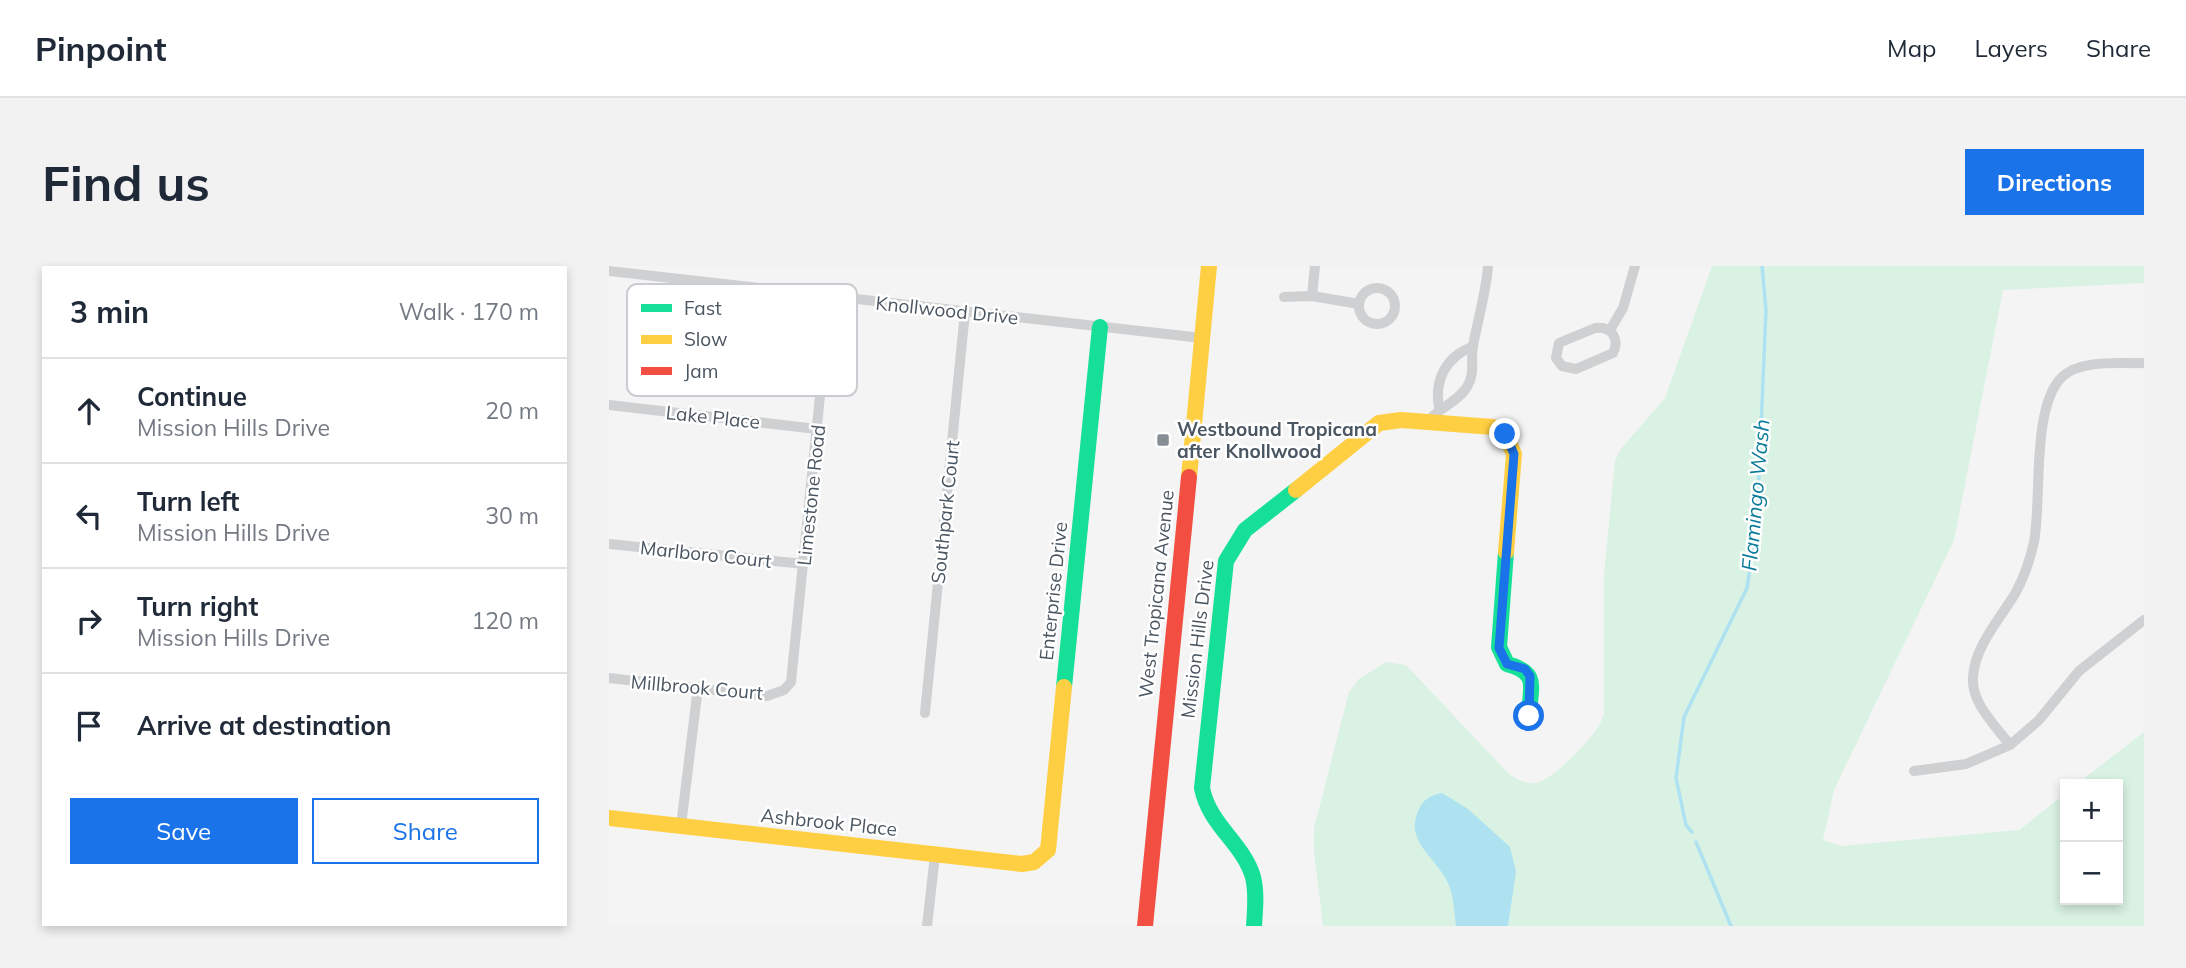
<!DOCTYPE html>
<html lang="en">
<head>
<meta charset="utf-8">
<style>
	body { margin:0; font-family:Mulish,sans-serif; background:#f2f2f3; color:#1f2937 }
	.controls { position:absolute; right:21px; bottom:21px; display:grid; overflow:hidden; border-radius:0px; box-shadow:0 4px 10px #0003 }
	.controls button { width:63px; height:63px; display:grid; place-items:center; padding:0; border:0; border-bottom:2px solid #e0e1e3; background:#fff; color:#1f2937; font:35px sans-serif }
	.stop { position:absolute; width:21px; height:21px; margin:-16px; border:5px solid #1a73e8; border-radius:50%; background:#fff }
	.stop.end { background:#1a73e8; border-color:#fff; box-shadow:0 2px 7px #0008 }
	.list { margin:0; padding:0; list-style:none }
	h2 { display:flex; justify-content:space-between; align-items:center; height:91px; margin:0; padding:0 28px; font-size:30px }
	h2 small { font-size:23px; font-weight:400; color:#747a83 }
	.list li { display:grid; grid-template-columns:46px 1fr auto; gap:21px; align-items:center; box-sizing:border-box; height:105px; padding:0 28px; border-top:2px solid #e0e1e3 }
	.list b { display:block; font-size:26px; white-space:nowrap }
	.list p { margin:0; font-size:23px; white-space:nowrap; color:#747a83 }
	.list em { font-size:23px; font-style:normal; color:#747a83 }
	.actions { display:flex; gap:14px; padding:21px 28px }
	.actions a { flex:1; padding:16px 0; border:2px solid #1a73e8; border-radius:0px; text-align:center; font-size:24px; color:#1a73e8 }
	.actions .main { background:#1a73e8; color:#fff }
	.icon { flex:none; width:38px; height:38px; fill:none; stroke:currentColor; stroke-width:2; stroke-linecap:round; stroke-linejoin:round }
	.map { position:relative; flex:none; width:1535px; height:660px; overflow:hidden; border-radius:0px }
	header { display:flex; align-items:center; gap:42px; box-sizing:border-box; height:98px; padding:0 35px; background:#fff; border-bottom:2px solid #e0e1e3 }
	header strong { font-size:33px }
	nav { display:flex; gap:38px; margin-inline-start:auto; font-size:24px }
	.intro { display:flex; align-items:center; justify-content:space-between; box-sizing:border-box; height:168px; padding:0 42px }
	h1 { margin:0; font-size:49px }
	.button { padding:18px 32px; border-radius:0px; background:#1a73e8; color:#fff; font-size:24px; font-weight:700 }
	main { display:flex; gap:42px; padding:0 42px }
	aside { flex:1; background:#fff; border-radius:0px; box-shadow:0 4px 10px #0003 }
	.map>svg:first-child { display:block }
	.green { fill:#d9f2e3 }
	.water { fill:#aee2f0 }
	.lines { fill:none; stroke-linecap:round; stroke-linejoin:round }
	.stream { stroke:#aee2f0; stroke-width:3.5 }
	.street { stroke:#ced0d2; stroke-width:10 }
	.fast { stroke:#16e098; stroke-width:16 }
	.slow { stroke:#ffcf43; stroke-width:16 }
	.jam { stroke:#f24e42; stroke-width:16 }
	.route { stroke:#1a73e8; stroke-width:9 }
	.poi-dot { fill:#868d94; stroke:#fff; stroke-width:2.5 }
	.labels { text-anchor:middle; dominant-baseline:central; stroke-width:5; stroke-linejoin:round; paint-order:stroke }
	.street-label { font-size:19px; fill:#4a5661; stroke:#fff }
	.poi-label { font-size:19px; font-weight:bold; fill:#4a5661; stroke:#fff; text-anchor:start }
	.water-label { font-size:21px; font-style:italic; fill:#0c7c9b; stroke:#fff }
	.key { fill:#fff; stroke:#c9ccd0; stroke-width:2 }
	.key-label { font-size:19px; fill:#4a5661 }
</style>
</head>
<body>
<header>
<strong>Pinpoint</strong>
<nav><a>Map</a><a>Layers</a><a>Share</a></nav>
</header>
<div class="intro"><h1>Find us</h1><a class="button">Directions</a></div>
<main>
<aside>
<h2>3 min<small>Walk · 170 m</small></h2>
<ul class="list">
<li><svg class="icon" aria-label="ahead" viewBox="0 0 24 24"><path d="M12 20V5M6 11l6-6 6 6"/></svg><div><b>Continue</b><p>Mission Hills Drive</p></div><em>20 m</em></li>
<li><svg class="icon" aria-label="left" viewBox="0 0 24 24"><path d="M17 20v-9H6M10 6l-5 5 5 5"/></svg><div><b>Turn left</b><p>Mission Hills Drive</p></div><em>30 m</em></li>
<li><svg class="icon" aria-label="right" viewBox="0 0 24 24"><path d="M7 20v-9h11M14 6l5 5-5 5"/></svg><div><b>Turn right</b><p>Mission Hills Drive</p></div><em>120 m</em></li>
<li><svg class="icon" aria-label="arrive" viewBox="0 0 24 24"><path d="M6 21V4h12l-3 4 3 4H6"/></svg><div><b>Arrive at destination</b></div></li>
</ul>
<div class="actions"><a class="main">Save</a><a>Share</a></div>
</aside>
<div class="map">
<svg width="1535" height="660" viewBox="0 0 1535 660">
	<rect width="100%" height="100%" fill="#f4f4f4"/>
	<!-- green -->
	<path class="green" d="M1103,0H1535V17L1394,24L1345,274L1225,524L1214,574L1232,580L1410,564L1456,528V634H1509V518H1468L1535,466V660H714L705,585V562L740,426L750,413L777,396L797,399L898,506C907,514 922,521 933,515C952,505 990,468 995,448V308L1006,195L1011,184L1056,132Z"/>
	<!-- water -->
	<path class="water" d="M833,527L859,543L901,581L907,606L899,660H847C845,646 845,631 839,617C827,590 793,575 811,541C816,532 823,529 833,527Z"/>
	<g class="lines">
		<!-- stream -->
		<g class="stream">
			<polyline points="1083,566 1077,559 1067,512 1075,451 1138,322 1148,255 1157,44 1153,0"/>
			<polyline points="1087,576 1122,660"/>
		</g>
		<!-- street -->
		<g class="street">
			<polyline points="0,5 593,72"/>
			<circle cx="768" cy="40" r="18"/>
			<polyline points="703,30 706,0"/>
			<polyline points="675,31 703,30 750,38"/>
			<path d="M986,62C1003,60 1011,73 1004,87L967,103L953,100L947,92L950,77Z"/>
			<polyline points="1001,64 1014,42 1026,0"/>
			<polyline points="0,139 208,163"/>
			<path d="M830,141C825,114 837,91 863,81"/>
			<path d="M818,156C829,142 848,137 858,121C867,106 861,94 864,80C869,52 877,28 879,0"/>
			<polyline points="0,278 195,298"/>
			<polyline points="0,412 158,430 175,424 182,416 221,31"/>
			<polyline points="316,447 356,46"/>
			<path d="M1401,479C1386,459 1362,437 1364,411C1366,379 1392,352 1407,326C1415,311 1421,294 1425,276C1433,235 1422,141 1453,111C1472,93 1510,98 1535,97"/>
			<polyline points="1305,505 1357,498 1401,479 1430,454 1470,405 1535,354"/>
			<polyline points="72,560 89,421"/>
			<polyline points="318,660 326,589"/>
		</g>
		<!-- fast -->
		<g class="fast">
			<path d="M897,286L890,381L898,398C931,407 921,420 920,450"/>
			<polyline points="455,421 491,61"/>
			<path d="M645,660C646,644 648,627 644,611C634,577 600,559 593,522L617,295L636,264L687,224"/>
		</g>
		<!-- slow -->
		<g class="slow">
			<polyline points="580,211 600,0"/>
			<polyline points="687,224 770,157 792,154 884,161 897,170 905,188 897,286"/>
			<polyline points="0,552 413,598 425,596 439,584 455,421"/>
		</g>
		<!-- jam -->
		<polyline class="jam" points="536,660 580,211"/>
	</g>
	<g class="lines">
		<!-- route -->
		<polyline class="route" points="896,168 905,188 890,382 898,398 916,403 921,410 920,450"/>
	</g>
	<!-- markers -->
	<rect class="poi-dot" x="547" y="167" width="14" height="14" rx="3.5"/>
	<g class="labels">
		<!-- street labels -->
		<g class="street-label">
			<text transform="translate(338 44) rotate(6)">Knollwood Drive</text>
			<text transform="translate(104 151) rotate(6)">Lake Place</text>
			<text transform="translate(202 229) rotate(-84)">Limestone Road</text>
			<text transform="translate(336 246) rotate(-84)">Southpark Court</text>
			<text transform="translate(97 288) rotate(6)">Marlboro Court</text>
			<text transform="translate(444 325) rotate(-84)">Enterprise Drive</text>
			<text transform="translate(547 328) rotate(-84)">West Tropicana Avenue</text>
			<text transform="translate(588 373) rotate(-83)">Mission Hills Drive</text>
			<text transform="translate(88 421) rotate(5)">Millbrook Court</text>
			<text transform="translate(220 556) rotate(6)">Ashbrook Place</text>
		</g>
		<!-- poi labels -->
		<g class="poi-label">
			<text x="568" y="163">Westbound Tropicana<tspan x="568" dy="22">after Knollwood</tspan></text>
		</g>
		<!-- water labels -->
		<g class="water-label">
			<text transform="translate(1146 229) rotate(-85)">Flamingo Wash</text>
		</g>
	</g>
	<!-- legend -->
	<rect x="18" y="18" width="230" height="112" rx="10" class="key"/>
	<rect x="32" y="38" width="31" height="8" fill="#16e098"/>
	<rect x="32" y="69" width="31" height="9" fill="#ffcf43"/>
	<rect x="32" y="101" width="31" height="8" fill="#f24e42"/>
	<g class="key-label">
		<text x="75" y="49">Fast</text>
		<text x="75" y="80">Slow</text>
		<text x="75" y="112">Jam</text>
	</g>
</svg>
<div class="controls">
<button>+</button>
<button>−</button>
</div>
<div class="stop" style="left:920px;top:450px"></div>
<div class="stop end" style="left:896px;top:168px"></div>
</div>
</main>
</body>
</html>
